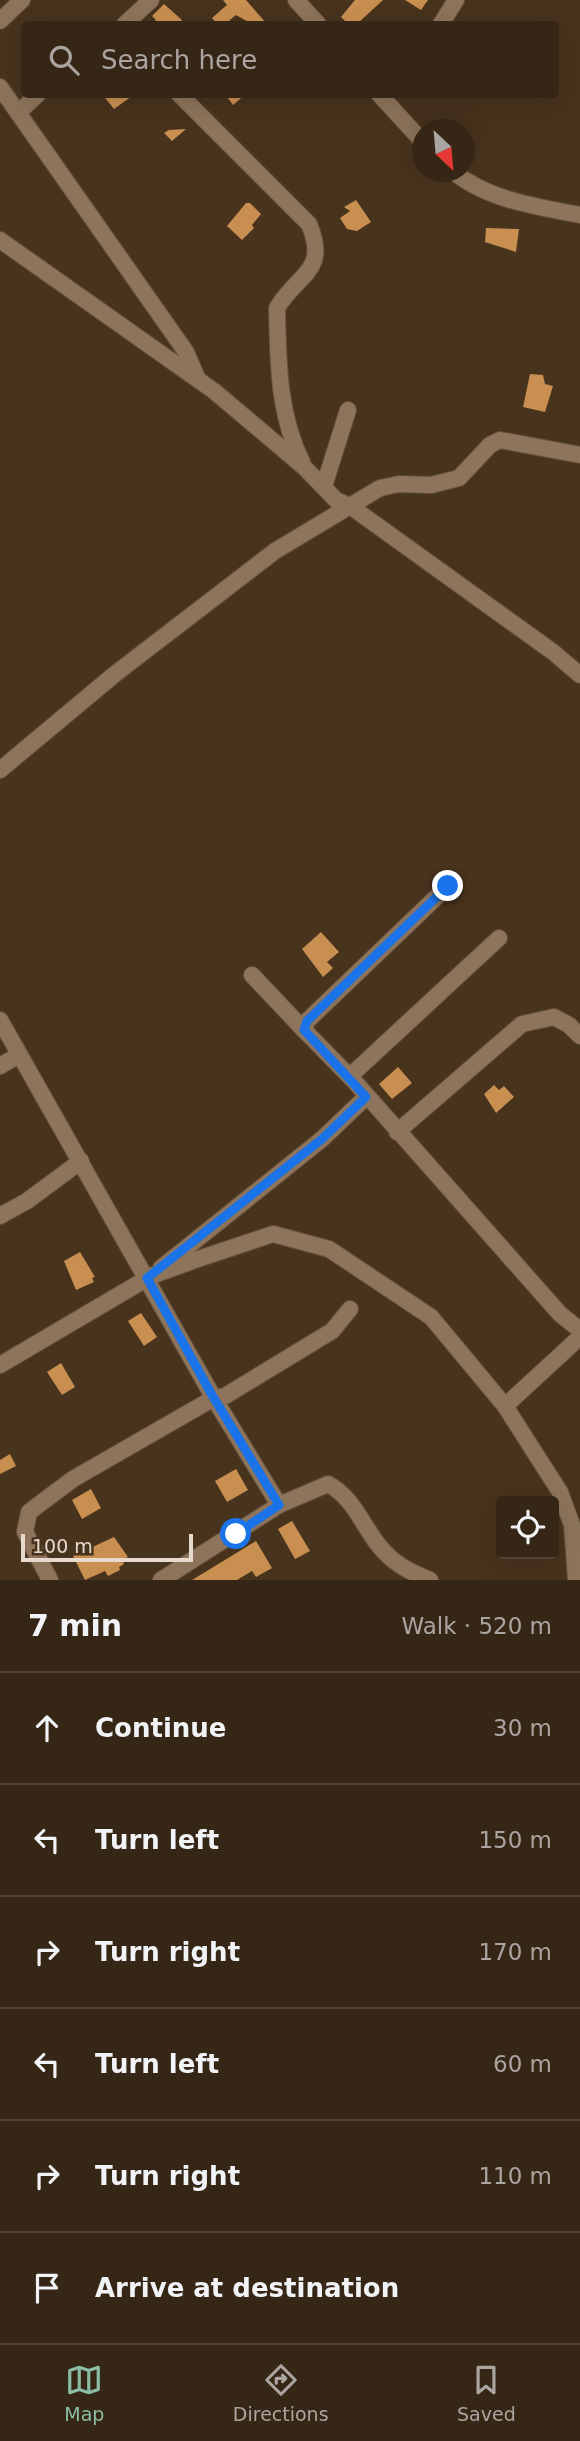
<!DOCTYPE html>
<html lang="en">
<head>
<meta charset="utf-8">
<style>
	body { margin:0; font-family:"DejaVu Sans",sans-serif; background:#3d2e1f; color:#f1f3f6 }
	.controls { position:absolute; right:21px; bottom:21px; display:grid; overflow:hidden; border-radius:7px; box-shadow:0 7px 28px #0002 }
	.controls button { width:63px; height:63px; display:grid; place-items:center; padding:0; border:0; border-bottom:2px solid #504335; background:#362616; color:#f1f3f6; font:35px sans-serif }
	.compass { position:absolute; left:412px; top:119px; width:63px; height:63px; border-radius:50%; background:#362616; box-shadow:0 7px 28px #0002; rotate:154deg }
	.scale { position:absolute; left:21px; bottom:18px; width:172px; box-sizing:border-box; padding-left:7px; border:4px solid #e7d9cc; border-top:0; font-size:19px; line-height:24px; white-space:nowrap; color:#e7d9cc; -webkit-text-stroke:5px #48331d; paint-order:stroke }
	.stop { position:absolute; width:21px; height:21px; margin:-16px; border:5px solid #1a73e8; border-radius:50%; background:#fff }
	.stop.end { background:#1a73e8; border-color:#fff; box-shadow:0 2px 7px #0008 }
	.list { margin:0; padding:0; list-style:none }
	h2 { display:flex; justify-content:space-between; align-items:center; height:91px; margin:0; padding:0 28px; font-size:30px }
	h2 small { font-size:23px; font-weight:400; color:#aaa5a1 }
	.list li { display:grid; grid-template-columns:46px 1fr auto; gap:21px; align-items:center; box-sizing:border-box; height:112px; padding:0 28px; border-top:2px solid #504335 }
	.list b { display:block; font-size:26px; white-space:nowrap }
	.list em { font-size:23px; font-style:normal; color:#aaa5a1 }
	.icon { flex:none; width:38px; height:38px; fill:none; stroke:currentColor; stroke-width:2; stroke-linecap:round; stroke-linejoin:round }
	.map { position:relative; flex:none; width:580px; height:1580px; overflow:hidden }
	.search { position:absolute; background:#362616; box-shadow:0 7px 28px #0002; left:21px; right:21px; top:21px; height:77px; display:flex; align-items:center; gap:18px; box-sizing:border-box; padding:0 24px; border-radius:7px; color:#aaa5a1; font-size:26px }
	.sheet { height:763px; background:#362616 }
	nav { display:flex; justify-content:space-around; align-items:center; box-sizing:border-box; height:98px; border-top:2px solid #504335; background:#362616; font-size:19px; color:#aaa5a1 }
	nav a { display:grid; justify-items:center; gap:4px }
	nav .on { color:#8abfa5 }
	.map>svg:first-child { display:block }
	.building { fill:#c98f51 }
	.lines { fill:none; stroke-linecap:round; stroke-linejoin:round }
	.minor-casing { stroke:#65513c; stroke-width:18 }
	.minor { stroke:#8d745b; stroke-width:16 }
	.route { stroke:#1a73e8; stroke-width:9 }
</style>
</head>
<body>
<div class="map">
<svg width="580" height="1580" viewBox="0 0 580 1580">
	<rect width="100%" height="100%" fill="#48331d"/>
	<!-- building -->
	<g class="building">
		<polygon points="223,0 246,0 267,24 252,24 236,15 225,24 217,24 212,18 227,5"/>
		<polygon points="355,0 383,0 357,24 348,24 341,17"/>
		<polygon points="405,0 428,0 421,10"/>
		<polygon points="164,4 182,20 177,24 151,24 156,20 152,16"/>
		<polygon points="102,94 135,94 114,109"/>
		<polygon points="225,94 246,94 233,105"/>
		<polygon points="186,129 172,141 164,133 169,130"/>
		<polygon points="356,200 371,222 357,231 347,229 340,218 350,211 344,207"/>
		<polygon points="246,203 250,203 261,214 252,225 254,228 242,240 227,226"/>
		<polygon points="486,228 519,229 516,252 485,242"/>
		<polygon points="530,374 543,375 545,384 553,386 545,412 523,407"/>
		<polygon points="321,932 339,952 327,962 333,968 323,977 302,949"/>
		<polygon points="398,1067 412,1083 392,1099 379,1084"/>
		<polygon points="494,1085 499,1090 504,1086 514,1097 496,1113 484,1094"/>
		<polygon points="80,1252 95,1277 92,1278 94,1282 76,1290 64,1261"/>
		<polygon points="141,1313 157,1337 144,1346 128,1321"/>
		<polygon points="61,1363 75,1387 62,1395 47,1372"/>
		<polygon points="10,1454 16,1466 0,1474 0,1460"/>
		<polygon points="236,1469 248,1490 227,1502 215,1481"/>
		<polygon points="91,1489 101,1508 82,1519 72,1500"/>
		<polygon points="292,1521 310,1551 295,1559 278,1529"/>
		<polygon points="114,1537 128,1557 122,1560 124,1564 119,1567 120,1570 108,1576 105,1571 85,1580 73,1556"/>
		<polygon points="256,1541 272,1568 256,1577 252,1571 237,1580 192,1580"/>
	</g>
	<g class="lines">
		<defs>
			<g id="minor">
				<polyline points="296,0 318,24"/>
				<polyline points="0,21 22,0"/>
				<polyline points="125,24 151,0"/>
				<polyline points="441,24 456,0"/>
				<polyline points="0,87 186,352 198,380"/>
				<path d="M179,94L309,224C329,272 298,273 277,308C278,360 278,414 302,462"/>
				<polyline points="379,94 422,141"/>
				<polyline points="18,113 38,94"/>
				<path d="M454,172C488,200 538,207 580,215"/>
				<polyline points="0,240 214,391 304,467 336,500 350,506 553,652 580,675"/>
				<polyline points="324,486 348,410"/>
				<polyline points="0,770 115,674 275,551 380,488 399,484 431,485 459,478 490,445 500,440 580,455"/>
				<polyline points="448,886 307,1021 304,1030 355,1082 560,1314 580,1330"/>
				<polyline points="252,975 304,1030"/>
				<polyline points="0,1020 212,1395 279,1505"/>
				<polyline points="0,1066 19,1055"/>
				<polyline points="350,1076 499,938"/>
				<polyline points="397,1132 522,1024 554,1017 569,1025 580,1036"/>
				<polyline points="0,1216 27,1201 81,1161"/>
				<polyline points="161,1268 322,1139 366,1097"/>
				<polyline points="0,1365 151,1276 198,1259 273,1234 329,1249 431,1317 505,1406 560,1492 572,1525 576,1580"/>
				<polyline points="505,1406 580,1337"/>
				<polyline points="50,1580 25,1532 29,1512 73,1479 214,1398 225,1396 332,1331 350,1309"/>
				<path d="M161,1580L279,1505L328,1484C354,1498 362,1525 380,1547C394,1564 410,1572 430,1580"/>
			</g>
		</defs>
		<!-- minor casing -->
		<use href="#minor" class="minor-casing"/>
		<!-- minor -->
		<use href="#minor" class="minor"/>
	</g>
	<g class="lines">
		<!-- route -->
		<polyline class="route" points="236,1534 279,1505 212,1395 147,1278 322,1139 366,1097 304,1030 307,1021 448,886"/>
	</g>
</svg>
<div class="controls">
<button><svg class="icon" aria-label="locate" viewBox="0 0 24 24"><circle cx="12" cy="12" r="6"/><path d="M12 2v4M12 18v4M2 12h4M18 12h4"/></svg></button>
</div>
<svg class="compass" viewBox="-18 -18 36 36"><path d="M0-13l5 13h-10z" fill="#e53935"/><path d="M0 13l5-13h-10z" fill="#aaa5a1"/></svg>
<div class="scale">100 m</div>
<div class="stop" style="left:236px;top:1534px"></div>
<div class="stop end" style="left:448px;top:886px"></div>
<div class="search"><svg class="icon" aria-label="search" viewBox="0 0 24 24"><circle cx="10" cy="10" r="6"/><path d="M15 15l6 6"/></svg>Search here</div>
</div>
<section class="sheet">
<h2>7 min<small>Walk · 520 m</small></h2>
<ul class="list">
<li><svg class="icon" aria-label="ahead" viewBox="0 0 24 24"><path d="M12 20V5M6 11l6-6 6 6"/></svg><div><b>Continue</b></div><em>30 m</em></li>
<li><svg class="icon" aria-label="left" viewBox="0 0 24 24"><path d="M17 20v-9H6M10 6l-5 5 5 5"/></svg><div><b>Turn left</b></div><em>150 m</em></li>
<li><svg class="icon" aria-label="right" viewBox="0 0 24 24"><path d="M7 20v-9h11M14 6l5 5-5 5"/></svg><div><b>Turn right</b></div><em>170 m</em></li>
<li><svg class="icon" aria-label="left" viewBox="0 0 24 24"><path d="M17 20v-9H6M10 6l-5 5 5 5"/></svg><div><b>Turn left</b></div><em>60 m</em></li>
<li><svg class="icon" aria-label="right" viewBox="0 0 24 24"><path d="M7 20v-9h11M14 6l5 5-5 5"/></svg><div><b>Turn right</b></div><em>110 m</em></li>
<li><svg class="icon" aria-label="arrive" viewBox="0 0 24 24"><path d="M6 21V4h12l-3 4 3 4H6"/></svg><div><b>Arrive at destination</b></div></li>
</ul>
</section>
<nav>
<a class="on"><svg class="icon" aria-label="map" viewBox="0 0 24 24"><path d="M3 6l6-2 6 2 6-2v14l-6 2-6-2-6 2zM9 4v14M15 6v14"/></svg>Map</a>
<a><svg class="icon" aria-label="directions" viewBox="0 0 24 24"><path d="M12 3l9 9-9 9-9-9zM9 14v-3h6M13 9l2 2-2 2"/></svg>Directions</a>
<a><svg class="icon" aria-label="saved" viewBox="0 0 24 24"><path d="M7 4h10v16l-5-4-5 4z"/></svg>Saved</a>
</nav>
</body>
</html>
